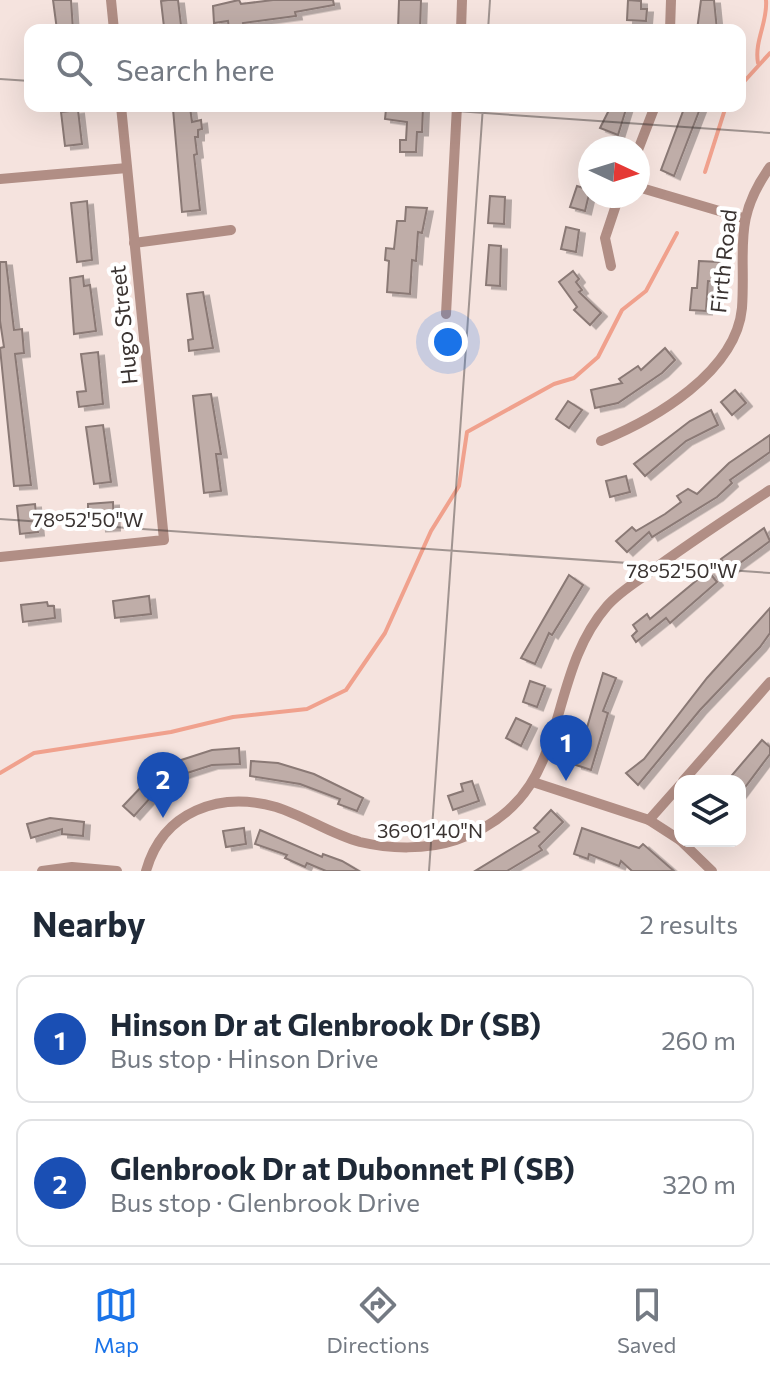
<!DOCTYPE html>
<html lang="en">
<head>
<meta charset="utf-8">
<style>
	body { margin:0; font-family:Commissioner,sans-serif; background:#f2f2f3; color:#1f2937 }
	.controls { position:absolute; right:24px; bottom:24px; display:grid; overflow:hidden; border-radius:16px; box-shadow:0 8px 32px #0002 }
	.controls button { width:72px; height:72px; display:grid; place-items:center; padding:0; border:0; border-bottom:2px solid #e0e1e3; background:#fff; color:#1f2937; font:40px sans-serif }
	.compass { position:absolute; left:578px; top:136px; width:72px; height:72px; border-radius:50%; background:#fff; box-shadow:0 8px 32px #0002; rotate:94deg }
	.you { position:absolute; left:448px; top:342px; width:28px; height:28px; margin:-20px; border:6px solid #fff; border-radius:50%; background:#1a73e8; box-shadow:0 0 0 12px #1a73e833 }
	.badge { display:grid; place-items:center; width:52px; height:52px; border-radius:50%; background:#1a73e8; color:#fff; font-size:26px; font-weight:700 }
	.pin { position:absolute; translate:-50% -66px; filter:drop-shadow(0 2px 4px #0008) }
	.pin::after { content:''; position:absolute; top:42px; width:28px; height:24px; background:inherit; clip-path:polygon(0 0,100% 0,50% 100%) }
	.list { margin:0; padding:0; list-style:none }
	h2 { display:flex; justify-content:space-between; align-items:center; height:104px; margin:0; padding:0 32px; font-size:34px }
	h2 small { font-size:26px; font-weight:400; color:#747a83 }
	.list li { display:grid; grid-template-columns:52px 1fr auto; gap:24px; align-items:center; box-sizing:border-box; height:128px; margin:0 16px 16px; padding:0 16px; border:2px solid #e0e1e3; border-radius:16px }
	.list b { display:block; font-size:30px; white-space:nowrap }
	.list p { margin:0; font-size:26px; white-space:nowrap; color:#747a83 }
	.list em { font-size:26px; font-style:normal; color:#747a83 }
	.icon { flex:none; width:44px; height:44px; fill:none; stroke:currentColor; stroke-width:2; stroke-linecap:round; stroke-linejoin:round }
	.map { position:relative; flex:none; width:770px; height:871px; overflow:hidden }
	.search { position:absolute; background:#fff; box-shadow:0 8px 32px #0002; left:24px; right:24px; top:24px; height:88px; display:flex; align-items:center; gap:20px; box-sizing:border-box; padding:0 28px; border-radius:16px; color:#747a83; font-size:30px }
	.sheet { height:392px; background:#fff }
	nav { display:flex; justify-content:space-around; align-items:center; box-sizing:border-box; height:112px; border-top:2px solid #e0e1e3; background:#fff; font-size:22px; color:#747a83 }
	nav a { display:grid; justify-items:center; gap:4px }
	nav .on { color:#1a73e8 }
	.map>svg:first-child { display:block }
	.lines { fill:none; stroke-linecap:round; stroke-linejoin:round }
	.stream { stroke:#f0a18d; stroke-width:4 }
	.building { fill:#bfada8; stroke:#8a7975; stroke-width:2; filter:url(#shadow) }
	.minor { stroke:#b18e85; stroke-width:10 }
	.ticks { fill:none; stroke:#3a3331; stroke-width:2; stroke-opacity:0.45 }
	.labels { text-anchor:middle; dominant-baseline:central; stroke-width:8; stroke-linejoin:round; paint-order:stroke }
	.street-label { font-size:22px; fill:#3a3331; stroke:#fff }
	.ticks-label { font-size:20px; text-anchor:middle; fill:#3a3331; stroke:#fff; stroke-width:8; stroke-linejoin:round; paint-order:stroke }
</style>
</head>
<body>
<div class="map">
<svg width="770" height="871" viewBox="0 0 770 871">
	<defs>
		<filter id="shadow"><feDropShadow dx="6" dy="3.5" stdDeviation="0" flood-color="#0004"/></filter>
	</defs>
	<rect width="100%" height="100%" fill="#f5e3de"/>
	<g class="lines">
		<!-- stream -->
		<g class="stream">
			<path d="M758,63C754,41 768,22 766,0"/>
			<polyline points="740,86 770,53"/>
			<polyline points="705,172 726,106"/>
			<polyline points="0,773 34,753 171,732 233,717 307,709 346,690 385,633 431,531 459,486 467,432 554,384 574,378 598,357 622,310 646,291 677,233"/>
		</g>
	</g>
	<!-- building -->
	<g class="building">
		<polygon points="53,0 71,0 73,30 57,30"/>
		<polygon points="168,0 178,0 181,25 164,27 161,1"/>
		<polygon points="239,0 241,4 273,0 333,0 334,5 295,12 296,16 243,23 244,30 229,30 228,21 214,23 213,6"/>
		<polygon points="399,0 421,0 420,30 398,30"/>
		<polygon points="628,0 641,1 641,9 647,9 646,21 627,20"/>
		<polygon points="701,0 714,0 717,30 697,30"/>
		<polygon points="611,106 627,106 618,135 600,128"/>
		<polygon points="685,106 701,106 674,176 661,170"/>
		<polygon points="190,107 192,122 201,120 202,129 198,130 198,137 195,137 197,154 194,155 200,210 182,212 173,109"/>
		<polygon points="407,108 423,108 422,132 417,132 416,152 400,152 400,140 406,140 407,122 385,119 386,109 407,111"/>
		<polygon points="78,110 82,144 65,146 61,112"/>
		<polygon points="577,186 590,190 585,211 570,207"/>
		<polygon points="490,196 505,197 504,224 488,223"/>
		<polygon points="87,201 92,260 77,262 71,203"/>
		<polygon points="406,207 427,208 422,233 418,232 416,261 412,260 410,294 387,292 389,261 385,260 386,248 394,249 397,221 405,221"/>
		<polygon points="566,227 579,230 576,252 561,249"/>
		<polygon points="489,245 501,246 500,286 486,285"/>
		<polygon points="699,261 720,262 718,282 708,281 706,311 690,310 692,288 697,288"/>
		<polygon points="0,262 6,262 14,330 22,329 24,353 15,354 31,485 14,486 0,348 4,347 0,321"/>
		<polygon points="573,271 579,279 576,282 582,290 579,292 601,313 590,325 574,310 577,307 559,282"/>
		<polygon points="83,276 84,286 90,285 96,331 74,334 70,278"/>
		<polygon points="203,292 213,348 189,351 188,340 193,339 187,294"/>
		<polygon points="665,348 675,360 662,373 618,403 595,408 591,390 622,383 619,379 638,366 641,370"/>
		<polygon points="98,352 103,404 79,407 77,392 86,391 81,354"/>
		<polygon points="735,390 746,403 732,415 721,402"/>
		<polygon points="211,394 221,454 216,454 221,491 204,493 193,396"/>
		<polygon points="568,401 582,410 569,428 556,419"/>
		<polygon points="711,410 718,425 686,441 645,476 634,464 690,421"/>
		<polygon points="103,425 111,482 94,484 86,427"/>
		<polygon points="770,435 770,452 730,480 732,483 717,497 652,537 649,532 627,552 616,541 632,527 636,531 665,514 681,502 677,496 688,489 697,494 729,463"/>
		<polygon points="626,476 630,492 610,497 606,481"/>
		<polygon points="113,502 114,527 100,528 99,517 88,517 88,504"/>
		<polygon points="35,504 38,532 20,534 17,506"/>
		<polygon points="764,528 770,541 729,571 721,559"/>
		<polygon points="708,571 717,582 670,623 666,618 636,642 632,636 637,631 633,625 647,614 650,619"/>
		<polygon points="569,575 583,585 552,635 549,633 535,664 521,658"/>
		<polygon points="149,596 151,614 115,618 113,601"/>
		<polygon points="47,602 48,606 54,606 55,618 23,622 21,605"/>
		<polygon points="770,608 770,633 760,647 700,710 638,785 626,773 644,759 707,678"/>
		<polygon points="603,673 616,678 603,711 608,713 591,770 576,765"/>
		<polygon points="530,681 545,686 537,707 523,702"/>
		<polygon points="516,718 531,725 521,746 506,738"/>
		<polygon points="762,740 770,747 770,754 740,794 740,781 727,781"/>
		<polygon points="239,748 240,764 212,765 184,774 151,797 134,816 123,806 143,785 175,762 212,750"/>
		<polygon points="251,761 278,763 314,774 363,798 357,811 338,804 340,799 300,784 250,776"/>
		<polygon points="472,781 479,801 453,810 448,796 463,791 461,784"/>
		<polygon points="551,810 563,822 539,846 542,850 507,871 475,871 539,832 534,828"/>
		<polygon points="50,818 84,822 83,836 62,834 62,829 31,838 27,824"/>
		<polygon points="244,828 246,844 226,847 223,831"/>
		<polygon points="582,828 639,848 643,844 674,871 632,871 621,861 619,866 589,854 588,859 574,854"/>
		<polygon points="260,830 322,857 323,854 342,861 359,871 326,871 307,863 305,867 285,858 287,855 255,844"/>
	</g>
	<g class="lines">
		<!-- minor -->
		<g class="minor">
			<polyline points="111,0 114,30"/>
			<polyline points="461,30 462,0"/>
			<polyline points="670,30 671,0"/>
			<polyline points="638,150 655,106"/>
			<polyline points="0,179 127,168"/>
			<polyline points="638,187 743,218"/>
			<polyline points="134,243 231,230"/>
			<polyline points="611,266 605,238 619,196"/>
			<polyline points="446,314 457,106"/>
			<path d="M601,441C655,419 736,372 742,308C746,249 732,220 770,167"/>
			<polyline points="0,557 164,540 121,106"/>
			<polyline points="683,781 770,682"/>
			<polyline points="533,782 649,820 680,840"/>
			<polyline points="649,820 680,785"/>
			<polyline points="681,841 712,871"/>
			<polyline points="42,871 72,867 117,871"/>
			<path d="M146,871C163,811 219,791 276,807C305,816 330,834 360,842C390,849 426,850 456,840C577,799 540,683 607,606C619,592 636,582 650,572C689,543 729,517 770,490"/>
		</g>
	</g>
	<!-- ticks -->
	<path class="ticks" d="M488,30L490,0M0,79L30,81M384,106L770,133M0,519L770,573M429,871L483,106"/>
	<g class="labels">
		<!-- street labels -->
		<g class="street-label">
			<text transform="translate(723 261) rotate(-84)">Firth Road</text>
			<text transform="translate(123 325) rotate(-96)">Hugo Street</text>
		</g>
	</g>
	<g class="ticks-label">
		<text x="88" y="527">78°52'50"W</text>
		<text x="682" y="578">78°52'50"W</text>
		<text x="430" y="838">36°01'40"N</text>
	</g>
</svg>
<div class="controls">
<button><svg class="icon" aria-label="layers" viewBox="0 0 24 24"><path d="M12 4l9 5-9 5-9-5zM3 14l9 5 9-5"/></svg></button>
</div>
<svg class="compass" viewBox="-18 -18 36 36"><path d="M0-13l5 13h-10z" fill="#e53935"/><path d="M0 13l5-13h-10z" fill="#747a83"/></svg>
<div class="you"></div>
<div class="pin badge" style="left:566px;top:781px;background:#1a4fb4">1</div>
<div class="pin badge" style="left:163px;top:818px;background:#1a4fb4">2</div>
<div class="search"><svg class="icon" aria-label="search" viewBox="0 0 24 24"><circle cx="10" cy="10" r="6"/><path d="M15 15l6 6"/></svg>Search here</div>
</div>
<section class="sheet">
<h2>Nearby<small>2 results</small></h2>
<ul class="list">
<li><span class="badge" style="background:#1a4fb4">1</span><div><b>Hinson Dr at Glenbrook Dr (SB)</b><p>Bus stop · Hinson Drive</p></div><em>260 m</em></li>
<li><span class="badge" style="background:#1a4fb4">2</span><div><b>Glenbrook Dr at Dubonnet Pl (SB)</b><p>Bus stop · Glenbrook Drive</p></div><em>320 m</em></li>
</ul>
</section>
<nav>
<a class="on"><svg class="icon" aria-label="map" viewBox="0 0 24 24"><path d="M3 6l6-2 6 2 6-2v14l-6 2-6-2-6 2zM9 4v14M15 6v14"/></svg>Map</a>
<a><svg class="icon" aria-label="directions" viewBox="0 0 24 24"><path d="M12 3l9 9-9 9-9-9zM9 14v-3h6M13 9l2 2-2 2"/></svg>Directions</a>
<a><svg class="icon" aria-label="saved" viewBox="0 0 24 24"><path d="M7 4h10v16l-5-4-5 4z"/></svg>Saved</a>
</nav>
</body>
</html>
